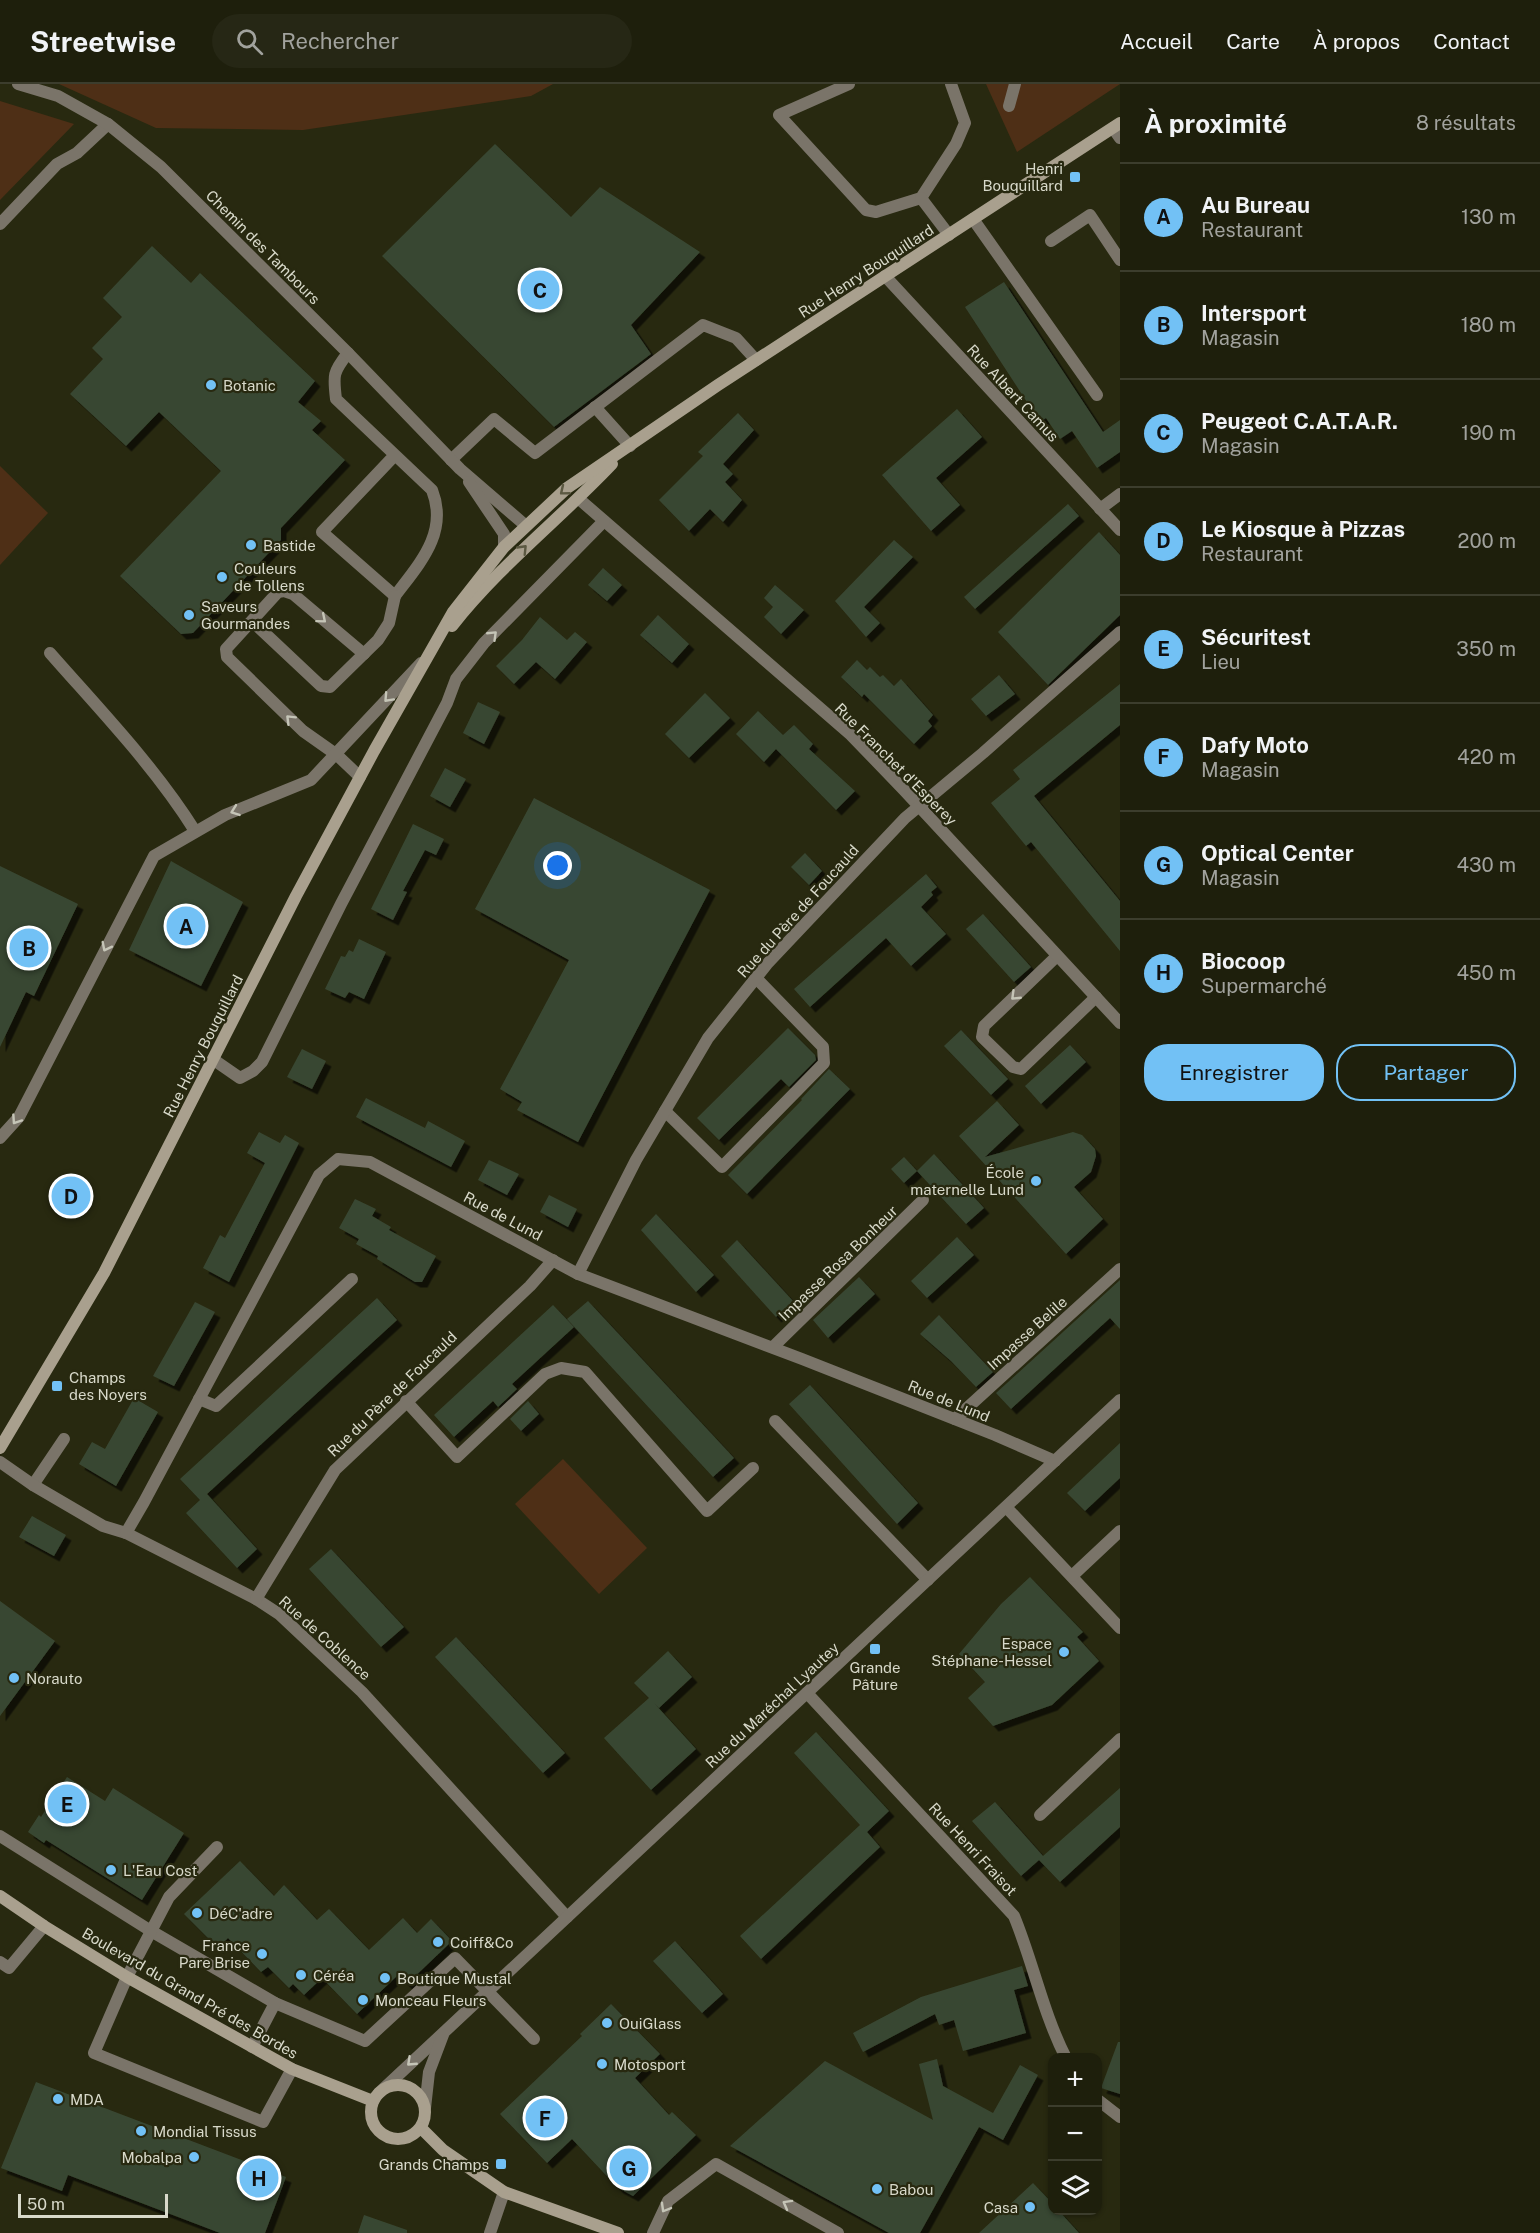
<!DOCTYPE html>
<html lang="fr">
<head>
<meta charset="utf-8">
<style>
	body { margin:0; font-family:"Public Sans",sans-serif; background:#262715; color:#f1f3f6 }
	.controls { position:absolute; right:18px; bottom:18px; display:grid; overflow:hidden; border-radius:12px; box-shadow:0 2px 4px #0004 }
	.controls button { width:54px; height:54px; display:grid; place-items:center; padding:0; border:0; border-bottom:2px solid #3c3d2d; background:#1e1f0c; color:#f1f3f6; font:30px sans-serif }
	.scale { position:absolute; left:18px; bottom:15px; width:150px; box-sizing:border-box; padding-left:6px; border:3px solid #d8d9ca; border-top:0; font-size:16px; line-height:21px; white-space:nowrap; color:#d8d9ca; -webkit-text-stroke:4px #282910; paint-order:stroke }
	.you { position:absolute; left:558px; top:782px; width:21px; height:21px; margin:-15px; border:4px solid #fff; border-radius:50%; background:#1a73e8; box-shadow:0 0 0 9px #1a73e833 }
	.badge { display:grid; place-items:center; width:39px; height:39px; border-radius:50%; background:#72c1f5; color:#111; font-size:20px; font-weight:700 }
	.pin { position:absolute; translate:-50% -50%; border:3px solid #fff; box-shadow:0 2px 6px #0006 }
	.list { margin:0; padding:0; list-style:none }
	h2 { display:flex; justify-content:space-between; align-items:center; height:78px; margin:0; padding:0 24px; font-size:26px }
	h2 small { font-size:20px; font-weight:400; color:#a1a29d }
	.list li { display:grid; grid-template-columns:39px 1fr auto; gap:18px; align-items:center; box-sizing:border-box; height:108px; padding:0 24px; border-top:2px solid #3c3d2d }
	.list b { display:block; font-size:22px; white-space:nowrap }
	.list p { margin:0; font-size:20px; white-space:nowrap; color:#a1a29d }
	.list em { font-size:20px; font-style:normal; color:#a1a29d }
	.actions { display:flex; gap:12px; padding:18px 24px }
	.actions a { flex:1; padding:14px 0; border:2px solid #72c1f5; border-radius:24px; text-align:center; font-size:21px; color:#72c1f5 }
	.actions .main { background:#72c1f5; color:#111 }
	.icon { flex:none; width:33px; height:33px; fill:none; stroke:currentColor; stroke-width:2; stroke-linecap:round; stroke-linejoin:round }
	.map { position:relative; flex:none; width:1120px; height:2149px; overflow:hidden }
	header { display:flex; align-items:center; gap:36px; box-sizing:border-box; height:84px; padding:0 30px; background:#1e1f0c; border-bottom:2px solid #3c3d2d }
	header strong { font-size:28px }
	nav { display:flex; gap:33px; margin-inline-start:auto; font-size:21px }
	.search { width:420px; height:54px; background:#262715; display:flex; align-items:center; gap:15px; box-sizing:border-box; padding:0 21px; border-radius:33px; color:#a1a29d; font-size:22px }
	main { display:flex }
	aside { flex:1; background:#1e1f0c }
	.map>svg:first-child { display:block }
	.green { fill:#4e2f16 }
	.building { fill:#394732; filter:url(#shadow) }
	.lines { fill:none; stroke-linecap:round; stroke-linejoin:round }
	.service { stroke:#7a7469; stroke-width:12 }
	.minor { stroke:#7a7469; stroke-width:12 }
	.secondary { stroke:#a9a08e; stroke-width:12 }
	.oneway { stroke:#5c5942 }
	.oneway2 { stroke:#c5c5b7 }
	.poi-dot { fill:#72c1f5; stroke:#282910; stroke-width:2 }
	.labels { text-anchor:middle; dominant-baseline:central; stroke-width:4.5; stroke-linejoin:round; paint-order:stroke }
	.poi-label { font-size:15px; fill:#d8d9ca; stroke:#282910; text-anchor:start }
	.street-label { font-size:15px; fill:#d8d9ca; stroke:#282910 }
</style>
</head>
<body>
<header>
<strong>Streetwise</strong>
<div class="search"><svg class="icon" aria-label="search" viewBox="0 0 24 24"><circle cx="10" cy="10" r="6"/><path d="M15 15l6 6"/></svg>Rechercher</div>
<nav><a>Accueil</a><a>Carte</a><a>À propos</a><a>Contact</a></nav>
</header>
<main>
<div class="map">
<svg width="1120" height="2149" viewBox="0 0 1120 2149">
	<defs>
		<filter id="shadow"><feDropShadow dx="5.5" dy="5.5" stdDeviation="0" flood-color="#0009"/></filter>
	</defs>
	<rect width="100%" height="100%" fill="#282910"/>
	<!-- green -->
	<g class="green">
		<polygon points="59,0 553,0 531,12 303,46 156,44"/>
		<polygon points="986,0 1120,0 1017,68"/>
		<polygon points="0,17 74,40 0,116"/>
		<polygon points="0,382 48,429 0,481"/>
		<polygon points="563,1375 647,1464 599,1510 515,1420"/>
	</g>
	<!-- building -->
	<g class="building">
		<polygon points="495,60 571,133 600,103 700,168 631,241 651,270 554,343 382,172"/>
		<polygon points="152,162 191,199 200,189 315,297 298,318 321,337 312,346 345,376 281,444 281,456 193,549 181,550 120,492 221,387 159,328 126,362 70,310 103,275 92,264 122,233 103,214"/>
		<polygon points="1004,198 1103,348 1120,336 1120,368 1097,384 1072,347 1060,355 1046,334 1040,338 965,223"/>
		<polygon points="957,325 982,353 936,394 960,421 931,447 882,391"/>
		<polygon points="738,329 754,346 723,380 733,390 725,398 742,416 723,438 710,425 689,447 659,416 703,372 698,368"/>
		<polygon points="1068,420 1079,432 975,525 964,513"/>
		<polygon points="1099,448 1120,471 1120,531 1048,601 998,548"/>
		<polygon points="894,456 913,473 864,523 880,539 866,553 835,517"/>
		<polygon points="603,484 622,501 607,517 588,501"/>
		<polygon points="775,501 804,526 781,550 764,533 773,523 764,514"/>
		<polygon points="658,531 689,560 672,579 640,551"/>
		<polygon points="540,533 567,556 575,548 587,558 555,595 536,578 514,600 496,582 522,556"/>
		<polygon points="857,576 867,586 870,583 880,593 883,591 894,602 901,595 933,631 928,637 932,642 914,660 864,610 862,613 841,593"/>
		<polygon points="999,591 1015,610 986,632 971,615"/>
		<polygon points="1120,600 1120,641 1034,712 1120,817 1120,867 1031,758 1026,762 991,719 1020,695 1013,686"/>
		<polygon points="705,609 730,634 689,674 665,650"/>
		<polygon points="478,618 500,628 484,660 463,649"/>
		<polygon points="758,627 783,651 794,641 813,660 809,665 855,707 836,726 776,665 764,678 736,650"/>
		<polygon points="445,684 466,695 450,723 430,712"/>
		<polygon points="534,714 710,806 578,1058 517,1026 522,1018 500,1005 569,876 475,825"/>
		<polygon points="413,740 444,755 436,771 425,766 403,807 407,808 393,836 371,825"/>
		<polygon points="805,769 822,787 809,801 791,783"/>
		<polygon points="171,777 243,818 201,902 129,866"/>
		<polygon points="0,782 78,820 34,912 26,908 0,963"/>
		<polygon points="926,790 937,803 931,808 933,811 921,823 946,850 911,882 886,854 810,923 794,905"/>
		<polygon points="983,830 1031,883 1014,898 966,845"/>
		<polygon points="359,855 386,868 364,915 349,908 345,914 325,905 341,872 345,873 349,866 353,868"/>
		<polygon points="788,944 815,971 816,976 789,1003 781,995 719,1056 697,1034"/>
		<polygon points="961,946 1008,995 991,1011 944,962"/>
		<polygon points="1070,961 1086,978 1041,1020 1025,1002"/>
		<polygon points="302,965 326,977 312,1005 287,993"/>
		<polygon points="829,985 850,1005 747,1110 728,1091 802,1016 801,1015"/>
		<polygon points="366,1014 425,1044 428,1037 465,1057 451,1083 356,1033"/>
		<polygon points="997,1017 1019,1041 985,1073 1073,1048 1082,1051 1095,1065 1096,1072 1091,1088 1074,1103 1103,1135 1066,1170 959,1052"/>
		<polygon points="259,1048 280,1059 285,1051 299,1059 229,1198 203,1184 220,1151 225,1154 265,1079 247,1069"/>
		<polygon points="934,1070 984,1124 966,1140 917,1087"/>
		<polygon points="904,1073 917,1087 904,1099 891,1085"/>
		<polygon points="489,1076 519,1090 507,1111 478,1096"/>
		<polygon points="549,1111 577,1125 568,1143 540,1128"/>
		<polygon points="355,1115 376,1125 372,1132 391,1143 389,1146 436,1172 422,1198 415,1198 377,1175 378,1172 356,1160 359,1155 339,1144"/>
		<polygon points="656,1130 714,1191 696,1208 641,1146"/>
		<polygon points="957,1153 974,1171 927,1214 911,1197"/>
		<polygon points="737,1156 793,1217 776,1233 721,1172"/>
		<polygon points="859,1193 875,1210 828,1254 813,1236"/>
		<polygon points="1120,1196 1120,1245 1110,1234 1011,1325 996,1309"/>
		<polygon points="377,1214 397,1236 207,1410 257,1465 237,1484 186,1429 200,1416 180,1395"/>
		<polygon points="588,1217 734,1374 713,1393 567,1235"/>
		<polygon points="195,1218 215,1228 174,1302 153,1292"/>
		<polygon points="553,1221 574,1243 512,1300 517,1305 498,1323 493,1317 454,1353 434,1331"/>
		<polygon points="939,1231 993,1288 976,1303 951,1277 920,1250"/>
		<polygon points="810,1301 918,1419 897,1440 789,1320"/>
		<polygon points="134,1314 158,1328 116,1402 79,1380 92,1358 105,1365"/>
		<polygon points="528,1317 539,1330 521,1347 510,1335"/>
		<polygon points="1120,1359 1120,1394 1085,1427 1067,1409"/>
		<polygon points="32,1432 66,1451 54,1472 19,1453"/>
		<polygon points="331,1465 404,1543 381,1563 309,1485"/>
		<polygon points="1030,1493 1083,1548 1077,1553 1099,1577 1052,1621 993,1642 968,1614 985,1598 959,1570 1001,1520"/>
		<polygon points="0,1517 55,1557 0,1632"/>
		<polygon points="456,1553 565,1669 543,1689 435,1573"/>
		<polygon points="668,1567 692,1593 659,1624 654,1619 696,1665 651,1706 604,1654 649,1614 634,1599"/>
		<polygon points="816,1648 889,1727 867,1748 880,1763 761,1875 740,1852 860,1741 794,1669"/>
		<polygon points="67,1693 105,1717 113,1704 184,1749 142,1816 46,1756 44,1759 28,1748 39,1731 41,1733"/>
		<polygon points="1120,1704 1120,1743 1060,1798 1039,1776 1021,1792 972,1737 995,1718 1043,1772"/>
		<polygon points="240,1777 274,1812 284,1801 317,1836 329,1825 369,1866 403,1834 417,1849 431,1835 452,1857 407,1900 398,1891 357,1930 322,1894 304,1911 293,1900 289,1904 268,1883 261,1888 228,1854 218,1864 184,1830"/>
		<polygon points="675,1857 723,1910 702,1929 653,1877"/>
		<polygon points="1022,1882 1028,1902 1014,1906 1026,1949 963,1967 954,1936 939,1941 935,1930 863,1968 853,1949 921,1913"/>
		<polygon points="611,1920 660,1970 635,1994 669,2031 672,2028 696,2051 633,2112 618,2104 572,2055 547,2079 500,2030 582,1952 580,1950"/>
		<polygon points="1118,1958 1120,1958 1120,2010 1101,2004"/>
		<polygon points="937,1975 943,2002 993,2029 1020,1981 1038,1991 1003,2056 979,2043 920,2149 889,2149 730,2062 825,1977 933,2036 919,1980"/>
		<polygon points="36,1998 286,2093 265,2149 220,2149 68,2091 62,2107 1,2084"/>
		<polygon points="1033,2099 1053,2120 1053,2127 1059,2127 1079,2149 979,2149"/>
		<polygon points="364,2131 407,2146 407,2149 358,2149"/>
	</g>
	<g class="lines">
		<!-- service -->
		<g class="service">
			<polyline points="849,0 779,31 866,126 876,128 921,114 956,60 965,39 951,0"/>
			<polyline points="1009,22 1015,0"/>
			<polyline points="921,114 949,151"/>
			<polyline points="973,135 1097,311"/>
			<polyline points="0,140 57,80 77,69 108,40"/>
			<polyline points="1051,157 1090,131 1120,176"/>
			<path d="M348,269C333,288 333,291 336,315L432,406C449,449 419,480 395,512L322,448L395,371"/>
			<polyline points="595,323 630,362"/>
			<polyline points="451,376 494,335 535,369 703,241 736,254 756,276"/>
			<polyline points="252,537 321,602 330,603 378,556 389,539 395,512"/>
			<path d="M50,569C100,626 155,683 195,747"/>
			<polyline points="360,693 337,671 303,647 227,573 226,565 278,508 284,507 293,510 364,570"/>
			<polyline points="1057,872 984,942 982,953 1013,983 1021,985 1096,913"/>
			<polyline points="665,1027 722,1083 824,979 823,963 756,894"/>
			<polyline points="0,1054 19,1033 154,772 225,731 311,696 421,579"/>
			<polyline points="199,1315 216,1322 352,1195"/>
			<polyline points="406,1317 457,1373 545,1290 561,1284 585,1288 707,1427 753,1384"/>
			<polyline points="775,1337 928,1496"/>
			<polyline points="33,1401 64,1355"/>
			<polyline points="0,1752 151,1847 275,1919 365,1957 455,1874 534,1955"/>
			<polyline points="217,1763 169,1813 127,1893 94,1969 263,2038 292,1985"/>
			<polyline points="0,1878 9,1884 44,1842"/>
			<polyline points="252,1963 275,1919"/>
			<polyline points="653,2149 668,2117 716,2080 838,2149"/>
		</g>
		<!-- minor -->
		<g class="minor">
			<polyline points="18,0 58,12 108,40 161,83 348,269 460,385 525,441"/>
			<polyline points="1113,44 1120,54"/>
			<polyline points="885,192 1120,446"/>
			<polyline points="469,398 504,450 504,463"/>
			<polyline points="579,415 851,651 904,706 1120,939"/>
			<polyline points="1100,425 1120,410"/>
			<polyline points="214,976 240,994 253,987 262,978 341,820 447,619 456,595 484,559 604,437"/>
			<polyline points="578,1190 636,1076 708,954 767,880 905,734 983,669 1120,548"/>
			<polyline points="773,1263 923,1116"/>
			<polyline points="955,1335 1120,1185"/>
			<polyline points="0,1378 33,1401 103,1442 126,1449 256,1515 279,1530 362,1608 567,1833"/>
			<polyline points="1006,1423 1120,1544"/>
			<polyline points="126,1449 144,1418 319,1091 338,1075 370,1078 578,1190 802,1275 995,1351 1055,1377"/>
			<polyline points="1072,1492 1120,1447"/>
			<polyline points="256,1515 335,1386 530,1202 553,1176"/>
			<path d="M807,1609L1014,1832C1033,1878 1043,1929 1066,1974"/>
			<polyline points="1040,1731 1120,1655"/>
			<polyline points="379,2009 1120,1316"/>
			<polyline points="1098,2016 1120,2033"/>
			<polyline points="425,2024 429,1988 443,1951"/>
			<polyline points="490,2149 504,2108"/>
		</g>
		<!-- secondary -->
		<g class="secondary">
			<path d="M452,542C499,482 560,435 612,380"/>
			<polyline points="0,1364 104,1189 296,812 374,667 453,528 504,463 567,404 718,301 1120,39"/>
			<polyline points="0,1812 44,1842 127,1893 292,1985 373,2017"/>
			<circle cx="398" cy="2028" r="27"/>
			<polyline points="421,2044 443,2066 504,2108 618,2149"/>
		</g>
	</g>
	<!-- one-way arrows -->
	<defs><path id="oneway-chevron" d="M-2-3.5L2.5 0L-2 3.5" fill="none" stroke-width="1.6" stroke-linecap="round" stroke-linejoin="round" transform="scale(1.5)"/></defs>
	<g class="oneway">
		<use href="#oneway-chevron" transform="translate(564 407) rotate(141)"/>
		<use href="#oneway-chevron" transform="translate(523 465) rotate(-46)"/>
	</g>
	<g class="oneway2">
		<use href="#oneway-chevron" transform="translate(322 535) rotate(40)"/>
		<use href="#oneway-chevron" transform="translate(493 551) rotate(-44)"/>
		<use href="#oneway-chevron" transform="translate(388 614) rotate(133)"/>
		<use href="#oneway-chevron" transform="translate(290 635) rotate(-135)"/>
		<use href="#oneway-chevron" transform="translate(235 727) rotate(160)"/>
		<use href="#oneway-chevron" transform="translate(106 863) rotate(117)"/>
		<use href="#oneway-chevron" transform="translate(1015 912) rotate(136)"/>
		<use href="#oneway-chevron" transform="translate(16 1036) rotate(124)"/>
		<use href="#oneway-chevron" transform="translate(411 1978) rotate(137)"/>
		<use href="#oneway-chevron" transform="translate(787 2120) rotate(-151)"/>
		<use href="#oneway-chevron" transform="translate(665 2124) rotate(120)"/>
	</g>
	<!-- markers -->
	<g class="poi-dot">
		<rect x="1069" y="87" width="12" height="12" rx="3"/>
		<circle cx="211" cy="301" r="6"/>
		<circle cx="251" cy="461" r="6"/>
		<circle cx="222" cy="493" r="6"/>
		<circle cx="189" cy="531" r="6"/>
		<circle cx="1036" cy="1097" r="6"/>
		<rect x="51" y="1296" width="12" height="12" rx="3"/>
		<rect x="869" y="1559" width="12" height="12" rx="3"/>
		<circle cx="1064" cy="1568" r="6"/>
		<circle cx="14" cy="1594" r="6"/>
		<circle cx="111" cy="1786" r="6"/>
		<circle cx="197" cy="1829" r="6"/>
		<circle cx="438" cy="1858" r="6"/>
		<circle cx="262" cy="1870" r="6"/>
		<circle cx="301" cy="1891" r="6"/>
		<circle cx="385" cy="1894" r="6"/>
		<circle cx="363" cy="1916" r="6"/>
		<circle cx="607" cy="1939" r="6"/>
		<circle cx="602" cy="1980" r="6"/>
		<circle cx="58" cy="2015" r="6"/>
		<circle cx="141" cy="2047" r="6"/>
		<circle cx="194" cy="2073" r="6"/>
		<rect x="495" y="2074" width="12" height="12" rx="3"/>
		<circle cx="877" cy="2105" r="6"/>
		<circle cx="1030" cy="2123" r="6"/>
	</g>
	<g class="labels">
		<!-- poi labels -->
		<g class="poi-label">
			<text x="1063" y="84" text-anchor="end">Henri<tspan x="1063" dy="17">Bouquillard</tspan></text>
			<text x="223" y="301">Botanic</text>
			<text x="263" y="461">Bastide</text>
			<text x="234" y="484">Couleurs<tspan x="234" dy="17">de Tollens</tspan></text>
			<text x="201" y="522">Saveurs<tspan x="201" dy="17">Gourmandes</tspan></text>
			<text x="1024" y="1088" text-anchor="end">École<tspan x="1024" dy="17">maternelle Lund</tspan></text>
			<text x="69" y="1293">Champs<tspan x="69" dy="17">des Noyers</tspan></text>
			<text x="1052" y="1559" text-anchor="end">Espace<tspan x="1052" dy="17">Stéphane-Hessel</tspan></text>
			<text x="875" y="1583" text-anchor="middle">Grande<tspan x="875" dy="17">Pâture</tspan></text>
			<text x="26" y="1594">Norauto</text>
			<text x="123" y="1786">L'Eau Cost</text>
			<text x="209" y="1829">DéC'adre</text>
			<text x="450" y="1858">Coiff&amp;Co</text>
			<text x="250" y="1861" text-anchor="end">France<tspan x="250" dy="17">Pare Brise</tspan></text>
			<text x="313" y="1891">Céréa</text>
			<text x="397" y="1894">Boutique Mustal</text>
			<text x="375" y="1916">Monceau Fleurs</text>
			<text x="619" y="1939">OuiGlass</text>
			<text x="614" y="1980">Motosport</text>
			<text x="70" y="2015">MDA</text>
			<text x="153" y="2047">Mondial Tissus</text>
			<text x="182" y="2073" text-anchor="end">Mobalpa</text>
			<text x="489" y="2080" text-anchor="end">Grands Champs</text>
			<text x="889" y="2105">Babou</text>
			<text x="1018" y="2123" text-anchor="end">Casa</text>
		</g>
		<!-- street labels -->
		<g class="street-label">
			<text transform="translate(263 163) rotate(45)">Chemin des Tambours</text>
			<text transform="translate(866 187) rotate(-33)">Rue Henry Bouquillard</text>
			<text transform="translate(1013 309) rotate(47)">Rue Albert Camus</text>
			<text transform="translate(896 680) rotate(45)">Rue Franchet d'Esperey</text>
			<text transform="translate(798 827) rotate(-48)">Rue du Père de Foucauld</text>
			<text transform="translate(203 962) rotate(-63)">Rue Henry Bouquillard</text>
			<text transform="translate(503 1132) rotate(28)">Rue de Lund</text>
			<text transform="translate(838 1179) rotate(-44)">Impasse Rosa Bonheur</text>
			<text transform="translate(1027 1249) rotate(-42)">Impasse Belile</text>
			<text transform="translate(392 1310) rotate(-44)">Rue du Père de Foucauld</text>
			<text transform="translate(949 1317) rotate(22)">Rue de Lund</text>
			<text transform="translate(325 1554) rotate(42)">Rue de Coblence</text>
			<text transform="translate(772 1621) rotate(-43)">Rue du Maréchal Lyautey</text>
			<text transform="translate(973 1765) rotate(47)">Rue Henri Fraisot</text>
			<text transform="translate(190 1909) rotate(30)">Boulevard du Grand Pré des Bordes</text>
		</g>
	</g>
</svg>
<div class="controls">
<button>+</button>
<button>−</button>
<button><svg class="icon" aria-label="layers" viewBox="0 0 24 24"><path d="M12 4l9 5-9 5-9-5zM3 14l9 5 9-5"/></svg></button>
</div>
<div class="scale">50 m</div>
<div class="you"></div>
<div class="pin badge" style="left:186px;top:842px">A</div>
<div class="pin badge" style="left:29px;top:864px">B</div>
<div class="pin badge" style="left:540px;top:206px">C</div>
<div class="pin badge" style="left:71px;top:1112px">D</div>
<div class="pin badge" style="left:67px;top:1720px">E</div>
<div class="pin badge" style="left:545px;top:2034px">F</div>
<div class="pin badge" style="left:629px;top:2084px">G</div>
<div class="pin badge" style="left:259px;top:2094px">H</div>
</div>
<aside>
<h2>À proximité<small>8 résultats</small></h2>
<ul class="list">
<li><span class="badge">A</span><div><b>Au Bureau</b><p>Restaurant</p></div><em>130 m</em></li>
<li><span class="badge">B</span><div><b>Intersport</b><p>Magasin</p></div><em>180 m</em></li>
<li><span class="badge">C</span><div><b>Peugeot C.A.T.A.R.</b><p>Magasin</p></div><em>190 m</em></li>
<li><span class="badge">D</span><div><b>Le Kiosque à Pizzas</b><p>Restaurant</p></div><em>200 m</em></li>
<li><span class="badge">E</span><div><b>Sécuritest</b><p>Lieu</p></div><em>350 m</em></li>
<li><span class="badge">F</span><div><b>Dafy Moto</b><p>Magasin</p></div><em>420 m</em></li>
<li><span class="badge">G</span><div><b>Optical Center</b><p>Magasin</p></div><em>430 m</em></li>
<li><span class="badge">H</span><div><b>Biocoop</b><p>Supermarché</p></div><em>450 m</em></li>
</ul>
<div class="actions"><a class="main">Enregistrer</a><a>Partager</a></div>
</aside>
</main>
</body>
</html>
